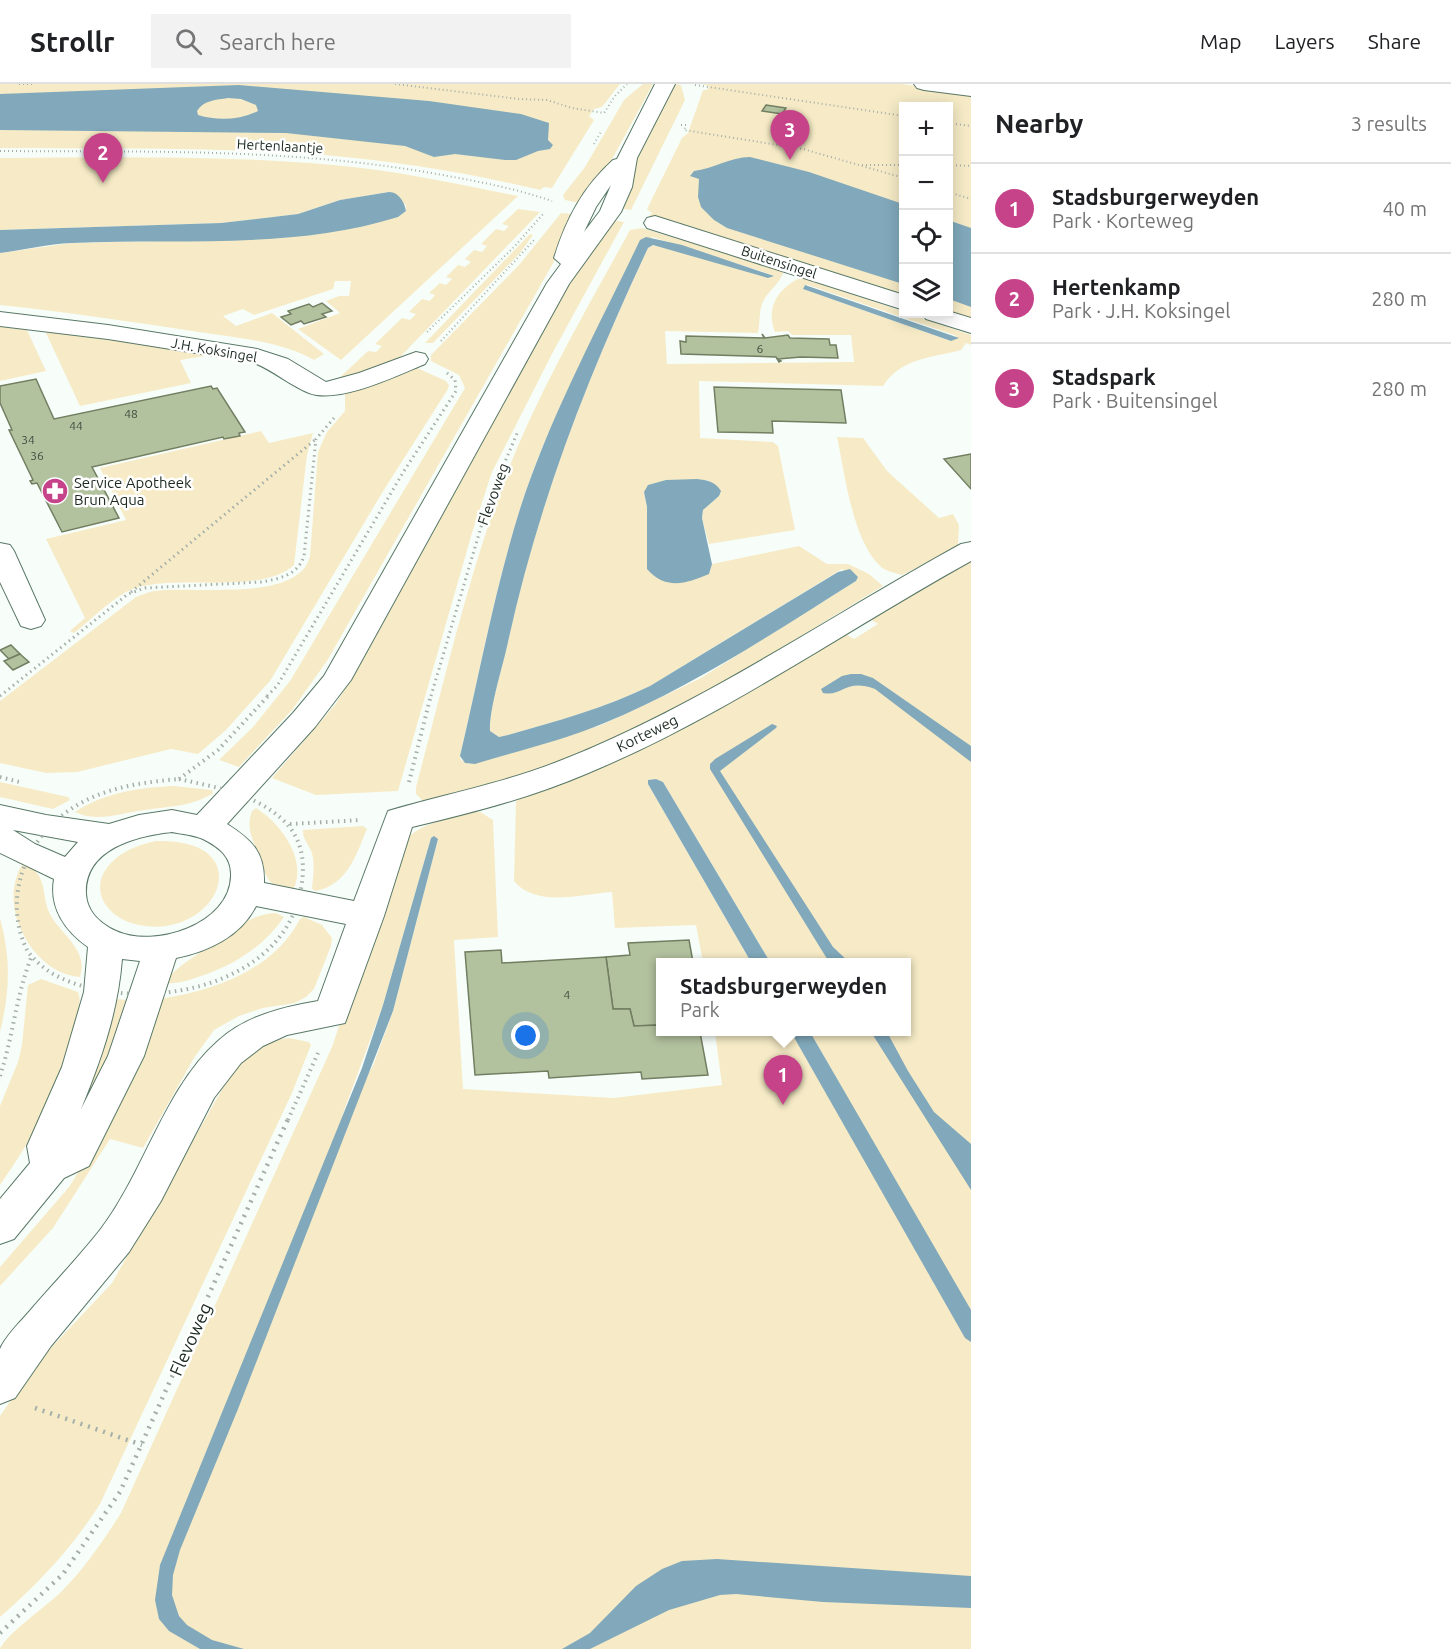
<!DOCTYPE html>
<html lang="en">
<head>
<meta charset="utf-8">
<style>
	body { margin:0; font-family:Ubuntu,sans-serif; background:#f2f2f2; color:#202124 }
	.controls { position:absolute; right:18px; top:18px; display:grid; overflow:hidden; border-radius:0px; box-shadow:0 3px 15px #0003 }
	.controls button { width:54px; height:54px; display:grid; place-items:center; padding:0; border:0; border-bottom:2px solid #e0e0e0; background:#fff; color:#202124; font:30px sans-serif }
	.you { position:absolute; left:526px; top:952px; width:21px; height:21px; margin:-15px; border:4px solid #fff; border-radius:50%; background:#1a73e8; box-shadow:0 0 0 9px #1a73e833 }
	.badge { display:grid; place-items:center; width:39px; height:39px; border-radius:50%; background:#c74389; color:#fff; font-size:20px; font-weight:700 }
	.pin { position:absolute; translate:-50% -50px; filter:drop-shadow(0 2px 3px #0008) }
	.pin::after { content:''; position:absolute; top:32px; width:21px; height:18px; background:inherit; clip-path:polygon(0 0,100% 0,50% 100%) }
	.popup { position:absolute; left:656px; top:874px; width:255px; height:78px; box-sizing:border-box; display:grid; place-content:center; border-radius:0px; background:#fff; filter:drop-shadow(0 2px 4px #0005); font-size:20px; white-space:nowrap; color:#757577 }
	.popup b { font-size:22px; color:#202124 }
	.popup::after { content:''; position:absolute; left:50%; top:100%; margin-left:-12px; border:12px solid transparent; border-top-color:#fff }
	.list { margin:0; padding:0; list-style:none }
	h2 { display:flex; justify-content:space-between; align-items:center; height:78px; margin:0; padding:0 24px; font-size:26px }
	h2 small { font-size:20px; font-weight:400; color:#757577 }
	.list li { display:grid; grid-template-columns:39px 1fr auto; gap:18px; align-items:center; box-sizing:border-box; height:90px; padding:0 24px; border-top:2px solid #e0e0e0 }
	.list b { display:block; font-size:22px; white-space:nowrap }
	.list p { margin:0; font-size:20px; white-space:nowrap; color:#757577 }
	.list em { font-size:20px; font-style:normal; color:#757577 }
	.icon { flex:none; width:33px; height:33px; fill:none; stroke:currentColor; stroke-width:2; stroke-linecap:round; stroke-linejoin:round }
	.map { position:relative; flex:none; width:971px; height:1565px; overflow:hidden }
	header { display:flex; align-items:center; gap:36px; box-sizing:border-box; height:84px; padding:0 30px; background:#fff; border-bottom:2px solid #e0e0e0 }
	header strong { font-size:28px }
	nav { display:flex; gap:33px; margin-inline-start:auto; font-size:21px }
	.search { width:420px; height:54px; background:#f2f2f2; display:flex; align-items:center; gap:15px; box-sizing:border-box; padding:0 21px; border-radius:0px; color:#757577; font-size:22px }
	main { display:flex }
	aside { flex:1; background:#fff }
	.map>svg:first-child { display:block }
	.green { fill:#f6ebc6; fill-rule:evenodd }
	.water { fill:#81a9bb; fill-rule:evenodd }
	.building { fill:#b2c19e; stroke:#727e61; stroke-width:1.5 }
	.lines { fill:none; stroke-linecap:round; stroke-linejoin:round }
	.minor-casing { stroke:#597867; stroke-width:2 }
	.path-far3 { stroke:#a5afa9; stroke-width:2; stroke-dasharray:1 3; stroke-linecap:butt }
	.path-far2 { stroke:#a5afa9; stroke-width:3; stroke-dasharray:1.5 4; stroke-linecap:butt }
	.path-far1 { stroke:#a5afa9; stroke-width:4; stroke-dasharray:1.5 4.5; stroke-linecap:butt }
	.path { stroke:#a5afa9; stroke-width:4.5; stroke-dasharray:2 6; stroke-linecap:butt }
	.minor { fill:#fff; fill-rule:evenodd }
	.labels { text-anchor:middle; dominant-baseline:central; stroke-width:5; stroke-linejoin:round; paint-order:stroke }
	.number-label { font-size:12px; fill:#414f40 }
	.far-street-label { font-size:14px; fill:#1b2921; stroke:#fff }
	.poi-label { font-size:15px; fill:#1b2921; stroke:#fff; text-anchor:start }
	.street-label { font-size:15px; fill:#1b2921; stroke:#fff }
	.near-street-label { font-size:18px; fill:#1b2921; stroke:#fff }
</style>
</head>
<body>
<header>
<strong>Strollr</strong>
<div class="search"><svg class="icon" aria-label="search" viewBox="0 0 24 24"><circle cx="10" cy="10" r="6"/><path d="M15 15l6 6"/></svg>Search here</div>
<nav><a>Map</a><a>Layers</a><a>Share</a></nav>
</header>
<main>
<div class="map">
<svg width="971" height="1565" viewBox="0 0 971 1565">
	<rect width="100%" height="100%" fill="#f7fef9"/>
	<!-- green -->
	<g class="green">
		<path d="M0,0H620L602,23L594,25L589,32L594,36L552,104L544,103L540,106C469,89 396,77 324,71C216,63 108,65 0,64Z"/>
		<polygon points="643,0 653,0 611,77 579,119 565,116 563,111 585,83 624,16"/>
		<polygon points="673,0 681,1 685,16 631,126 618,124 632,85"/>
		<polygon points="701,0 902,0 971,10 971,237 949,229 948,22 904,22 903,214 649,132 652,129 647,125 682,54 688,49 703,6 707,6 709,2"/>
		<path d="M0,74C111,73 223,71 333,81C395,86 456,100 518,112L341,276L298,245L340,229L326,217L339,212H349L351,197H335L333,205L254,231L243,225L223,232L236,242L272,229L324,270L314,276C280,257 237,254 199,248C133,238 67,228 0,221V169L71,159L284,154L398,133L406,127V121L389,108L340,116L298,130L221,139L0,146Z"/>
		<polygon points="518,125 540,128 401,272 388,281 336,297 368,267 376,268 382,262 375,260 402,234 410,236 416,230 409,228 422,215 430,217 435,211 429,209 440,199 446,201 452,195 446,193 458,181 465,183 471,178 465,175 474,166 482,168 487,162 481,160 496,145 504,147 509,142 502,140"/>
		<polygon points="561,129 573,130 556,174 327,577 292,626 239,683 219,676 253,643 290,597 465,304 459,291 431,277 431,271 519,181"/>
		<polygon points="612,136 624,138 553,268 492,388 472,449 398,707 316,711 272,694 335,621 363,576 573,192"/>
		<path d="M642,144L784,187C780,200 768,206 762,220C759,228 760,240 758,249L665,247L667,280L854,278L851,251H792L788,247L775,248C765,223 779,203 802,193L971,251V261L966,259L961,266C931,274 901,274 883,302L699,297L700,354L773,358L778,362L795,446L709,460L702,434L703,426L719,412L708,396H666L644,408L647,423V485L709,490L712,480L799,462L827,480H848L869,490L883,502L696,616L568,677L478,707L424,718L416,710V703C442,606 465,505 499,410C532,318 583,232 630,146ZM652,153L773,191L653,161L648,164C587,294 539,416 508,558C503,582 489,625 490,648L499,653L508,651C557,637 605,624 650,602L842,485L856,497L701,594L668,610L599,642L469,680L461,676L460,672C484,570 502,462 542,364C573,290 612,222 652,153ZM805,201H808L957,252L951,257L803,205Z"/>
		<polygon points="530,150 533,151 520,169 433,259 425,259"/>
		<polygon points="0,242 26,244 46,287 0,297"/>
		<polygon points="49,246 211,271 180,276 191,299 80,322 46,249"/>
		<path d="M415,283L446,297L449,301L448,305L382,409L270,597L226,646L198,670L171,665L77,688L46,689L0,679V617L136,513C142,511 148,508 154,507C191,501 299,520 310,472L318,368L327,348L345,327V306Z"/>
		<path d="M261,347L269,359L313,349L307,371L294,481C260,512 177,489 133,505C114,512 91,536 74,549L70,547L85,534L46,455L126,436L100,384Z"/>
		<path d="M837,353L863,354L887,387L939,434L953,430L959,441L958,463L902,491C895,489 885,487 880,482C852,455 845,390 837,353Z"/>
		<path d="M971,475V1565H0C7,1549 47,1522 61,1508C85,1484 103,1457 121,1429L332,963L399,764C415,739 445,736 472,728H480L493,736L498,853L454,856L463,1005L614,1014L722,1001L715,948H791L827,1010L845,1009L810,948H906V878H770L663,698L656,695L649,696L648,700L751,878H703L696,841L615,844L612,808C582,810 536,824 514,797L516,718L523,711L844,549L854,555L878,540L868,534ZM431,754L438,755L393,927L373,982L342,1032L383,921Z"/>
		<polygon points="0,698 68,713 70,716 53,725 0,713"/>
		<path d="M174,702L212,706L213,709C192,723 169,722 145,726C121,729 97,739 75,728C103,709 141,703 174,702Z"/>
		<path d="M256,724C280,739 307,774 294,804C269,808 266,792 259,773C254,756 245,745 252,727Z"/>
		<path d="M363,742L367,745C356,771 348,800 316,807L312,805C313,793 315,781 312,769C309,761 302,754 303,746Z"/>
		<path d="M156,757C263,754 218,857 139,841C104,834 85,801 115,775C127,765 141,760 156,757Z"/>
		<path d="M25,779C50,793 40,812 51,832C62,851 89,867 80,893C37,890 4,834 16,795C18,789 19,783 25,779Z"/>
		<path d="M276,829L284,833C263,864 231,883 195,894C187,897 176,900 167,899L166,896C179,881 194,873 210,862C233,848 248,830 276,829Z"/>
		<path d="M304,833L322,841L332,854L331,862L314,905L306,913L295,919L263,924L239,932L214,946L194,974L143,1064L110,1055L53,1144L0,1202V1183L69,1103L96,1060L160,915C213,907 274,886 300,835Z"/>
		<path d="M0,834C11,875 10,907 0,948Z"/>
		<path d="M41,895L78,908C82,918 78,929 76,940C63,1000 35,1051 0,1101V1022L18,978L22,961L28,901Z"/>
		<polygon points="116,915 128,916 102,997 73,1039"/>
		<path d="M289,954L309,958L311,961L292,1009L100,1420C72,1464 39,1499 0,1533V1332L35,1281L112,1199L241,972L275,956Z"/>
	</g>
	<!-- water -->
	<g class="water">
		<path d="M239,1L429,17L521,30L549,39L548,56L553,61L550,65L538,67L516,76H505L455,70L434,73L405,62L286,49L0,46V10ZM228,14L241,15L256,21L258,27C239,36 218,37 198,31L197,27C204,16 216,16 228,14Z"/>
		<path d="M750,73L809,88L903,120V200L727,144L714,136L701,123L698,113L699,95L690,92L694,87C713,85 730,73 750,73Z"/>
		<path d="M389,108C399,108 405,119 406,127L398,133C293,166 181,154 72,159C48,160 24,166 0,169V146L221,139L298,130L340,116Z"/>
		<polygon points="948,136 971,144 971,223 949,215"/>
		<path d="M646,153L682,161L774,192L768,194L653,161L648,164C587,294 539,417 508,558C503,582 489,625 490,647L499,653L508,651C557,637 605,624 650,602L838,488L850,485L858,493L856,497C773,549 693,603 602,640C561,657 517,667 475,680L465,679L460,672C479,592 495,504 520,425C550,332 598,244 640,156Z"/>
		<polygon points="805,201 959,254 951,257 803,205"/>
		<path d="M697,395C707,396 716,398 721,407L719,412L703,426L702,434L712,480L709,490C686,500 665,506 647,485V423L644,408L648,401L666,396Z"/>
		<path d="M851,590H861L873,594L971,662V678L875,605C845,594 843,613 823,609L821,605L842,592Z"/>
		<polygon points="772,640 777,642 776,644 720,687 833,863 849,878 829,878 710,685 710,680 715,675"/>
		<polygon points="656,695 663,698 770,878 751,878 648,700 648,696"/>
		<polygon points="434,752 438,755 393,927 238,1325 180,1466 173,1491 172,1511 179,1532 187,1541 212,1556 244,1565 200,1565 169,1547 159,1535 155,1516 160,1481 362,984 383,921 431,754"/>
		<polygon points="791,948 810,948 971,1226 971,1258 965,1254"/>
		<polygon points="871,948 887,948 908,987 934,1028 971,1060 971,1106"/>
		<polygon points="717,1475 971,1492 971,1524 823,1518 736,1510 720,1511 669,1526 590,1565 562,1565 590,1549 636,1502 662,1485 682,1477"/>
	</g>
	<!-- building -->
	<g class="building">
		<polygon points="766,21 786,24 782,30 762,27"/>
		<polygon points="322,219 332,227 322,230 326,233 304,240 301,237 291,241 281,233 291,230 288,227 309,220 313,223"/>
		<polygon points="762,250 765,254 788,251 790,254 829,255 830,261 836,261 838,274 801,273 778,275 781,277 779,278 776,273 681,270 680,257 686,258 686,252 764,254"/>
		<polygon points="36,295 54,335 211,302 213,305 217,304 245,348 239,349 240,352 224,355 223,353 92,383 119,434 62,448 37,399 32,400 30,397 33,396 9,346 12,346 0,319 0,302"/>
		<polygon points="714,303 841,306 846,339 772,337 773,349 718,348"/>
		<polygon points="971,370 971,405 944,375"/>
		<polygon points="11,561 20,570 9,575 0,566"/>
		<polygon points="20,570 29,578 13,586 4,577"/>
		<polygon points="689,856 693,878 660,878 660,941 634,942 630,925 613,925 606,873 630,871 628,859"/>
		<polygon points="501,866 502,879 606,873 613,925 630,925 634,942 660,941 660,948 700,948 708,991 642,995 641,988 549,994 548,987 475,991 465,868"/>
	</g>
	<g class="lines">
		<defs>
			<g id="minor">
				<path d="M655,0H675L637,74L632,103L621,128L569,200L351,596L315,643L227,740C252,756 265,768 264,799L354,817L388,727C446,710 505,699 562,676C701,621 830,532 961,460L971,458V477C843,548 721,634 586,690C530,714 471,729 412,743L384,832L345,939L287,951L263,962L241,979L214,1014L161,1117L129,1168L51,1262L15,1314L0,1320C0,1306 0,1277 0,1265C5,1253 19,1239 28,1229C52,1201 77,1175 100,1146C144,1089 165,1003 218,957C245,932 283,923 318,917L346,840L256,822C241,852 208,868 176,874L144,972L89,1082L64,1094L14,1155L0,1160V1115L30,1079L27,1062L62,983L84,908L88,863C65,847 49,824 54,795L0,769V721L46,731L109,740L139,731L172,726L197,731L293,629L324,592L547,199L561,180L554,174C566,135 583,103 613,76L617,75ZM611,101L600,127L584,148L596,123ZM13,746L78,758L65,773L35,760ZM172,748C182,750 194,751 203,755C219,763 232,773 231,792C230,840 155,865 116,847C101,840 87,828 86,810C84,765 136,752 172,748ZM122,875L140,877L108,972L81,1025C101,976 118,928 122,875Z"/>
				<polygon points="914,0 971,0 971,12 924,6 917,4"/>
				<polygon points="655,132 904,211 904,226 647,144 644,139 647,134"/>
				<polygon points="948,227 971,234 971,249 926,235 922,230 948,230"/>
				<path d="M0,228L108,241L257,265L288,275L326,298L359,289L416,268L425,270L428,275L425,280C396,292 339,320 309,309C289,301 273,286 252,278L108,255L0,242Z"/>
				<polygon points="0,459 10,461 14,467 45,536 41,542 31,545 21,542 0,498"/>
			</g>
		</defs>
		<!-- minor casing -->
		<use href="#minor" class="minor-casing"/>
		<!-- path-far3 -->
		<g class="path-far3">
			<polyline points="19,0 33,0"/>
			<polyline points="395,0 519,15 547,16 572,24 604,29 615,12 627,0"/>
			<polyline points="695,1 904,32"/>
			<polyline points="948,39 971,42"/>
			<polyline points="681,41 686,41 684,46 803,65 904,94"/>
			<polyline points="594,60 602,46"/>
			<path d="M0,67C146,68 292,64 437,90C476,97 514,104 552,117"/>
			<polyline points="862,81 904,81"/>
			<polyline points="948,81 971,82"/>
			<polyline points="948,108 971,115"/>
			<polyline points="427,248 514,163 544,129"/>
			<polyline points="441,257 534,156"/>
		</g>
		<!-- path-far2 -->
		<g class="path-far2">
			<polyline points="131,508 316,355"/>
			<path d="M0,612L128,510L145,504L261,498C279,495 298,491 304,472L316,355L334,334"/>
			<polyline points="267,612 277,602 404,387 456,307 455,296 447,289"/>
			<polyline points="431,612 489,416 518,347"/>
		</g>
		<!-- path-far1 -->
		<g class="path-far1">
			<polyline points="0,693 23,699"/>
			<path d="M179,695C215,703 255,710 283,736C301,753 305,775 302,798C290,903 145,931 63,895C49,889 37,879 28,868C0,814 27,749 79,720C109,703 144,698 179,695Z"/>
			<polyline points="179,695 218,666 269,611"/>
			<polyline points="409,698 431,611"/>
			<polyline points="290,740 361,736"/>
			<path d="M0,992C13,953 16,912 31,874"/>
			<polyline points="288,1036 318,969"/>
		</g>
		<!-- path -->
		<g class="path">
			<polyline points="35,1324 142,1361"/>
			<polyline points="0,1549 63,1490 120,1408 288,1035"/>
		</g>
		<!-- minor -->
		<use href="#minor" class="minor"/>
	</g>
	<!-- icons -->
	<defs>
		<symbol id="pharmacy-disc" viewBox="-11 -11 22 22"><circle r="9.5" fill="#c74389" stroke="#fff"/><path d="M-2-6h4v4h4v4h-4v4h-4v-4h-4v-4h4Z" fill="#fff"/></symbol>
	</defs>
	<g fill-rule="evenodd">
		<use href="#pharmacy-disc" x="40" y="392" width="30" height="30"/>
	</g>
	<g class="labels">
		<!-- number labels -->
		<g class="number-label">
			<text x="760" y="264">6</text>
			<text x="131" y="329">48</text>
			<text x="76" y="341">44</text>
			<text x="28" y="355">34</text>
			<text x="37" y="371">36</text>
			<text x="567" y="910">4</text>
		</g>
		<!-- far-street labels -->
		<g class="far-street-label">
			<text transform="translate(280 62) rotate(3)">Hertenlaantje</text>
			<text transform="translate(779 178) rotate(18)">Buitensingel</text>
			<text transform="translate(214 266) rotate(10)">J.H. Koksingel</text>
		</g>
		<!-- poi labels -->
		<g class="poi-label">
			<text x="74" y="398">Service Apotheek<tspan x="74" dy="17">Brun Aqua</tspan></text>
		</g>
		<!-- street labels -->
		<g class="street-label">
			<text transform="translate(493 410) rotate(-70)">Flevoweg</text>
			<text transform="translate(647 649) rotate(-26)">Korteweg</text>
		</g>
		<!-- near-street labels -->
		<g class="near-street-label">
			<text transform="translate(190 1255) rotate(-66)">Flevoweg</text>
		</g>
	</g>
</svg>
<div class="controls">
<button>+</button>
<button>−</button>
<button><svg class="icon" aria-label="locate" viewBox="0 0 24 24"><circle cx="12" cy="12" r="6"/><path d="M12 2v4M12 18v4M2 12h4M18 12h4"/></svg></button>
<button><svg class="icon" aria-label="layers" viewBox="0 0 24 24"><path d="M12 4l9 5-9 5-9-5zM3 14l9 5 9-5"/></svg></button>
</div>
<div class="you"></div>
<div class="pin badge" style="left:783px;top:1021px">1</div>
<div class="popup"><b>Stadsburgerweyden</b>Park</div>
<div class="pin badge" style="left:103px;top:99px">2</div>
<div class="pin badge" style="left:790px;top:76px">3</div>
</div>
<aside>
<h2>Nearby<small>3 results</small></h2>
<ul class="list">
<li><span class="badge">1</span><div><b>Stadsburgerweyden</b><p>Park · Korteweg</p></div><em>40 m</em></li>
<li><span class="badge">2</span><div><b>Hertenkamp</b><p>Park · J.H. Koksingel</p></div><em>280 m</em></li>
<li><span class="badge">3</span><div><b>Stadspark</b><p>Park · Buitensingel</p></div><em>280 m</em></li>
</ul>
</aside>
</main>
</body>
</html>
